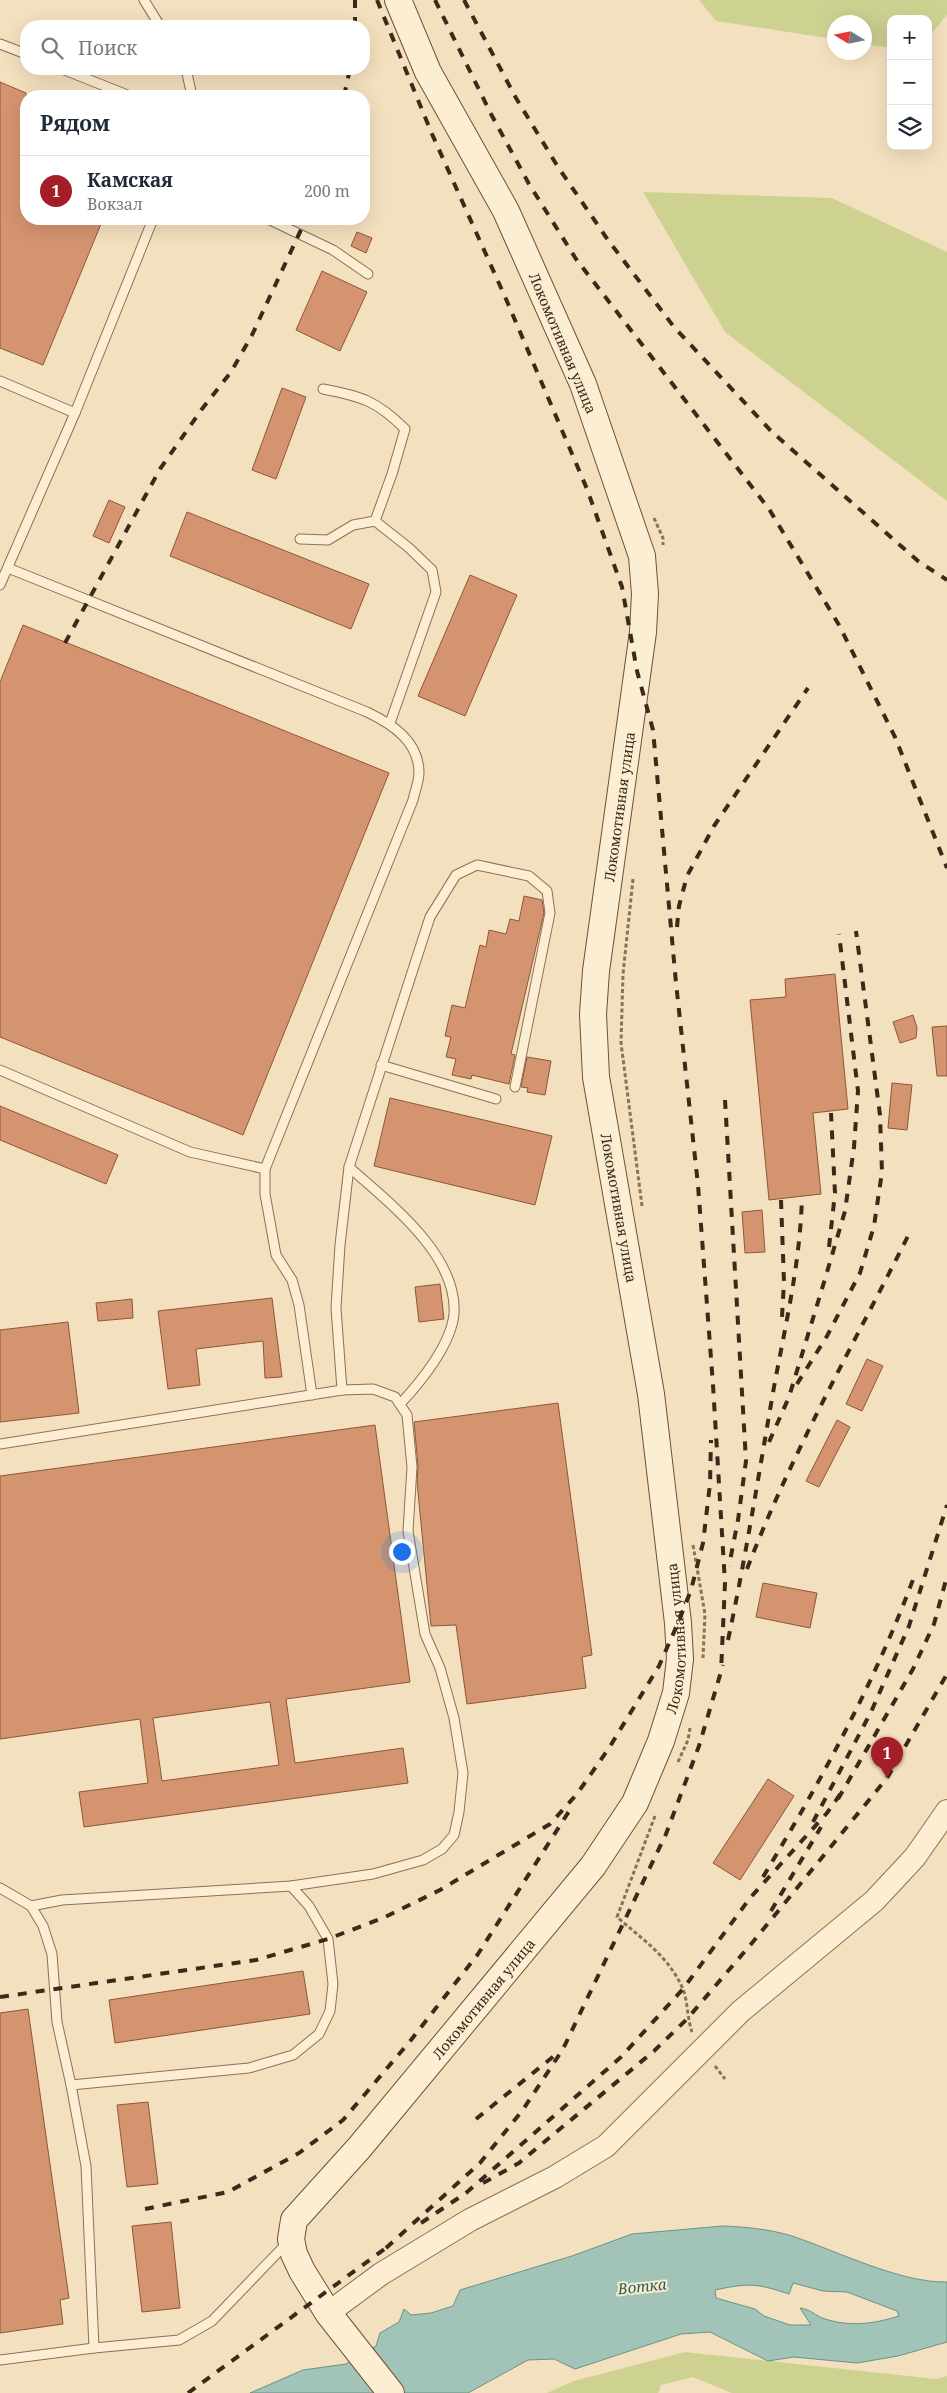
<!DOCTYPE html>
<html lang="ru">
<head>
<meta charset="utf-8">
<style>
	body { margin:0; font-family:"Noto Serif",serif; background:#f2f2f3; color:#1f2937 }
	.controls { position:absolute; right:15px; top:15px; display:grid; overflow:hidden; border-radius:10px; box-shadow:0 5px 20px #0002 }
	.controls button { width:45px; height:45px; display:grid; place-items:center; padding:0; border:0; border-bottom:1px solid #e0e1e3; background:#fff; color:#1f2937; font:25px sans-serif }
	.compass { position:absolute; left:827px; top:15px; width:45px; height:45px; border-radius:50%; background:#fff; box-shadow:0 5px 20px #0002; rotate:280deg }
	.you { position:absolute; left:401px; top:1551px; width:18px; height:18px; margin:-12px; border:4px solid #fff; border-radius:50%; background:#1a73e8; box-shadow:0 0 0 8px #1a73e833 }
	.badge { display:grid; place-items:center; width:32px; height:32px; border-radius:50%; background:#a31e26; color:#fff; font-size:16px; font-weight:700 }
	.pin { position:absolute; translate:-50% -41px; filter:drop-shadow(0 1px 2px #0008) }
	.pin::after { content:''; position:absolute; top:26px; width:18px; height:15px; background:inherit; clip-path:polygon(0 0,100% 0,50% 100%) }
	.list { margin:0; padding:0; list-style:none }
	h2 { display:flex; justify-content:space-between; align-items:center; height:65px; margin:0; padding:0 20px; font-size:21px }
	h2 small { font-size:16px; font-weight:400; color:#747a83 }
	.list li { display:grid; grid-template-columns:32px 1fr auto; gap:15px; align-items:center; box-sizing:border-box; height:70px; padding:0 20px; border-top:1px solid #e0e1e3 }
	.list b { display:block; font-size:19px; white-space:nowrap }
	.list p { margin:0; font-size:16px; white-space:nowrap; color:#747a83 }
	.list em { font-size:16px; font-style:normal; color:#747a83 }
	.icon { flex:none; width:28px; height:28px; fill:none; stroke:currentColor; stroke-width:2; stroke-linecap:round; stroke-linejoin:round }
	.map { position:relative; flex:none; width:947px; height:2393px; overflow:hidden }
	.search { position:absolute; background:#fff; box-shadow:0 5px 20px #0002; left:20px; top:20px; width:350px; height:55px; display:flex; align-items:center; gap:12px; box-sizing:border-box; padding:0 18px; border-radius:20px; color:#747a83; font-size:19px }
	.panel { position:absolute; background:#fff; box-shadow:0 5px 20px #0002; left:20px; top:90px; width:350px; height:135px; border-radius:20px }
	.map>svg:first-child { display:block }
	.green { fill:#ced291 }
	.water { fill:#a2c4b8; stroke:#689386; fill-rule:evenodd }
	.building { fill:#d59470; stroke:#8f5638; fill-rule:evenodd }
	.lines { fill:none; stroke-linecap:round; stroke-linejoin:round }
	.service-casing { stroke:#8d7055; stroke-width:11 }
	.tertiary-casing { stroke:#8d7055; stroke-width:24 }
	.secondary-casing { stroke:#6f5038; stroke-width:28 }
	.path { stroke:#8d7055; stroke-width:3; stroke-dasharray:4 2.5; stroke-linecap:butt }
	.service { stroke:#fceed2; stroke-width:9 }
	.tertiary { stroke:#fceed2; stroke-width:22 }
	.secondary { stroke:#fceed2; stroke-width:26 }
	.rail { stroke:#3b291b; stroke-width:4; stroke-dasharray:9 9; stroke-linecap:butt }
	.labels { text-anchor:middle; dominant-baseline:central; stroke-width:4; stroke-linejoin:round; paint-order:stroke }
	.street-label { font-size:14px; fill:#3b291b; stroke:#f9ebcf }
	.water-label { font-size:15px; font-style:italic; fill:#295c56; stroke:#f9ebcf }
</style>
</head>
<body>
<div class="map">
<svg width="947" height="2393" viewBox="0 0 947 2393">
	<rect width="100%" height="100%" fill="#f3e0be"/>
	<!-- green -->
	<g class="green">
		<polygon points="699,0 947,0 947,15 928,38 928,19 891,19 891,48 865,44 864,22 834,22 834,39 716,21"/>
		<polygon points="643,192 832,198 947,252 947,501 725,332"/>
		<polygon points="685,2352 936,2379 947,2376 947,2393 732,2393 693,2377 661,2385 658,2393 547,2393 574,2381"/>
	</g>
	<!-- water -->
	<path class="water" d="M723,2226C746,2227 769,2229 792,2236C837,2251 900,2283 947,2282V2342L898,2356L857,2363L794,2357L768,2361L710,2332L681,2334L575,2369L554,2359L528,2360L468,2393H250L303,2370L346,2364L376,2346L380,2333L399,2322L404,2309L411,2315L431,2313L453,2306L460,2290L572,2256L632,2234ZM793,2283L823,2291L847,2292L897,2311L899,2316C873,2324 851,2327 825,2319C815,2316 811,2309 800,2308L811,2325H790L764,2316L755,2309L716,2298L715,2290C748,2283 756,2283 789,2294Z"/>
	<!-- building -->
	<g class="building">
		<polygon points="0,82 26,93 26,219 103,219 43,365 0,348"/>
		<polygon points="357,232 372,238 366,253 351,246"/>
		<polygon points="322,271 367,292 340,351 296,330"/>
		<polygon points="282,388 306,397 276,479 252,470"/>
		<polygon points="109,500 125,507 109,543 93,536"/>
		<polygon points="187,512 369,584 351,629 170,556"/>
		<polygon points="470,575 517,595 465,716 418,696"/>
		<polygon points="23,625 389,773 243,1135 0,1037 0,682"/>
		<polygon points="524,896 542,900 544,913 511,1054 515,1055 509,1084 472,1075 471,1079 452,1075 456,1059 446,1057 451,1037 445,1036 452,1005 465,1008 480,945 486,947 489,930 506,934 510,919 519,921"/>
		<polygon points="835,974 848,1109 813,1113 821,1194 769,1200 750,1000 786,997 785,979"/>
		<polygon points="913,1015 917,1028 916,1038 900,1043 893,1022"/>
		<polygon points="947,1026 947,1076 937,1076 932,1027"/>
		<polygon points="527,1057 551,1061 545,1095 527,1092 528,1088 521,1087"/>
		<polygon points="892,1083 912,1085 907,1130 888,1128"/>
		<polygon points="390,1098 552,1136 535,1205 374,1166"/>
		<polygon points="0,1106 118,1155 106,1184 0,1140"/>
		<polygon points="762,1210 765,1252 745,1253 742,1212"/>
		<polygon points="440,1284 444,1319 419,1322 415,1287"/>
		<polygon points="272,1298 282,1377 265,1378 263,1341 196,1349 200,1385 168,1389 158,1311"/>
		<polygon points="132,1299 133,1318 98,1321 96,1303"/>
		<polygon points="68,1322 79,1413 0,1422 0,1330"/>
		<polygon points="867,1359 883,1366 862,1411 846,1404"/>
		<polygon points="558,1403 592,1655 582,1657 586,1688 467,1704 456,1625 431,1626 417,1482 418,1466 414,1422"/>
		<polygon points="837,1420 850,1427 819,1487 806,1481"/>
		<path d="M375,1425L410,1682L286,1699L295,1763L403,1748L408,1783L84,1827L79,1792L148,1783L140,1719L0,1739V1476ZM270,1702L279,1765L162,1781L153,1718Z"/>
		<polygon points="763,1583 817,1593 810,1628 756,1617"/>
		<polygon points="768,1779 794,1796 740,1880 713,1863"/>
		<polygon points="303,1971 310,2014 115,2043 109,2000"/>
		<polygon points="28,2009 69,2298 60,2300 63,2324 0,2333 0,2013"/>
		<polygon points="148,2102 158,2184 127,2187 117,2105"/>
		<polygon points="171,2222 180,2308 142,2312 132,2226"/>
	</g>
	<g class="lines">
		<defs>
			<g id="service">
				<polyline points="144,0 160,26"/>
				<polyline points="0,44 26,54"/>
				<polyline points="62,69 130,96"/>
				<polyline points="186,69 192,96"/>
				<polyline points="268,219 333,250 368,274"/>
				<polyline points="0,381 75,413"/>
				<path d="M323,389C361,396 377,401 405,429L392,474L375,521"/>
				<polyline points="300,539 328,540 353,525 375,521 408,547 432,570 436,592 390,723"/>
				<path d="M8,568L367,712C392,724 419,741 419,773C419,781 415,791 413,800L265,1169V1194L276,1255L292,1280L299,1305L312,1395"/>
				<polyline points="0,585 75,413 153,219"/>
				<polyline points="381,1065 496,1099"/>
				<polyline points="0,1070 190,1152 265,1169"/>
				<path d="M349,1167C389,1203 458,1255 454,1314C451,1345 420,1383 400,1404"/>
				<polyline points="342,1390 336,1308 340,1245 349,1167 430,917 456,875 477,865 529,876 547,891 550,913 515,1087"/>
				<polyline points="0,1444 342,1390 373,1389 395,1397 407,1415 412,1467 408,1531 425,1634 440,1668 454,1718 463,1773 459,1812 454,1835 442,1849 423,1860 373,1874 291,1886 62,1900 31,1906"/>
				<polyline points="0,1888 31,1906 43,1926 52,1954 57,2022 71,2085 86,2166 94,2348"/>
				<polyline points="71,2085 249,2068 293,2055 319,2034 330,2011 333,1984 328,1939 309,1906 291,1886"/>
				<polyline points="0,2360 94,2348 179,2340 212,2321 288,2242"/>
			</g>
			<polyline id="tertiary" points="328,2313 381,2274 470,2220 555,2177 606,2146 741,2011 874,1901 915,1857 947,1811"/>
			<g id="secondary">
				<path id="s1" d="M391,2393L328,2313L302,2271L294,2254L291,2239L294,2220L359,2148L593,1866L635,1803L661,1741L676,1693L680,1659L678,1623L651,1394L596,1077L593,1014L596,971L643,632L645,594L642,556L583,384L506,211L428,72L398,0"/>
			</g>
		</defs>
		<!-- service casing -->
		<use href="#service" class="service-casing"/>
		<!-- tertiary casing -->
		<use href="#tertiary" class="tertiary-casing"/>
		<!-- secondary casing -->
		<use href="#secondary" class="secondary-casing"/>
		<!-- path -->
		<g class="path">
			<polyline points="654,518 663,538 663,545"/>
			<polyline points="633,879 623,974 621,1043 642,1206"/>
			<polyline points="693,1545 705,1614 703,1658"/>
			<polyline points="678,1762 688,1740 690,1728"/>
			<path d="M655,1816L617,1917C642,1939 668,1956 682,1987C688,2000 687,2018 692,2032"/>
			<polyline points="715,2066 725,2079"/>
		</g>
		<!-- service -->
		<use href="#service" class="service"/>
		<!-- tertiary -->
		<use href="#tertiary" class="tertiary"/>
		<!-- secondary -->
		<use href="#secondary" class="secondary"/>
		<!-- rail -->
		<g class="rail">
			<polyline points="377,0 432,134 506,299 587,489 622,587 637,671 653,730 676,983 698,1185 713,1385 725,1583 721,1672"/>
			<polyline points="435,0 491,114 529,184 576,259 769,509 839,625 895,737 947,868"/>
			<polyline points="464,0 516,98 558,167 608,240 674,327 772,432 918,561 947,580"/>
			<polyline points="355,26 355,0"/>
			<polyline points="344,96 350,69"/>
			<polyline points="65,643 160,469 202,409 231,372 252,335 306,219"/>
			<polyline points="677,927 679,906 687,876 714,826 808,688"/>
			<polyline points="725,1100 746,1461 738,1520 729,1566"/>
			<polyline points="781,1200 784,1282 782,1317"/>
			<polyline points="829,1247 835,1193 831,1113"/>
			<polyline points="797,1384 827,1336 860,1273 874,1226 882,1172 880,1115 856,931"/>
			<polyline points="769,1442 789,1397 825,1279 845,1211 854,1147 858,1091 839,934"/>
			<path d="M747,1569C791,1454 856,1340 911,1230"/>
			<path d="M728,1640C746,1556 759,1472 774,1387C786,1322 800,1264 802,1197"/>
			<polyline points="838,1799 913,1669 934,1624 947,1576"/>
			<polyline points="813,1822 871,1712 909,1626 947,1505"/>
			<path d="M763,1877C821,1781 875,1682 914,1577"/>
			<polyline points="771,1911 821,1827"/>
			<polyline points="0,1997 256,1960 328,1939 385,1917 440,1890 550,1824 577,1794 609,1748 659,1666 678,1623 691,1590 703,1543 710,1484 711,1440"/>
			<polyline points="476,2119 554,2056"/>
			<polyline points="483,2183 519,2163 654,2051 687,2019 752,1943 887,1778 947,1674"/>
			<polyline points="145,2209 228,2192 299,2153 343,2120 411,2040 478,1954 573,1805"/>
			<polyline points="421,2223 466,2193 621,2057 683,1989 750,1898 827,1813 841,1793"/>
			<polyline points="386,2248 480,2163 522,2111 563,2049 666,1834 699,1746 723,1665"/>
			<polyline points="188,2393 390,2245"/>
		</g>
	</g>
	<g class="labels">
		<!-- street labels -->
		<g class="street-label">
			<text transform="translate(563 343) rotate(67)">Локомотивная улица</text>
			<text stroke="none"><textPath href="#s1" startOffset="1756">Локомотивная улица</textPath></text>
			<text transform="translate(619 1208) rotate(80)">Локомотивная улица</text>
			<text stroke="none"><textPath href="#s1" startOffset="916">Локомотивная улица</textPath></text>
			<text stroke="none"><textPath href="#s1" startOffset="496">Локомотивная улица</textPath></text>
		</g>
		<!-- water labels -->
		<g class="water-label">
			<text transform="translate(642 2286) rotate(-6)">Вотка</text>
		</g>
	</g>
</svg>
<div class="controls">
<button>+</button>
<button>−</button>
<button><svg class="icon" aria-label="layers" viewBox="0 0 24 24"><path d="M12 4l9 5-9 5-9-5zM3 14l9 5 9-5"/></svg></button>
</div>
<svg class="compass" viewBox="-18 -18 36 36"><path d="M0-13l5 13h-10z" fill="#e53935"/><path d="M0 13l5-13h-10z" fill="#747a83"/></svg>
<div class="you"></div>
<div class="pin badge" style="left:887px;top:1778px">1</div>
<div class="search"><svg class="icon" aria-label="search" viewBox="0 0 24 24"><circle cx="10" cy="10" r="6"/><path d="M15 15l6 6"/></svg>Поиск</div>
<section class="panel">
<h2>Рядом<small></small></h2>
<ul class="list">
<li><span class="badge">1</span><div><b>Камская</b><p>Вокзал</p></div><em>200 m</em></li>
</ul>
</section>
</div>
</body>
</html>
